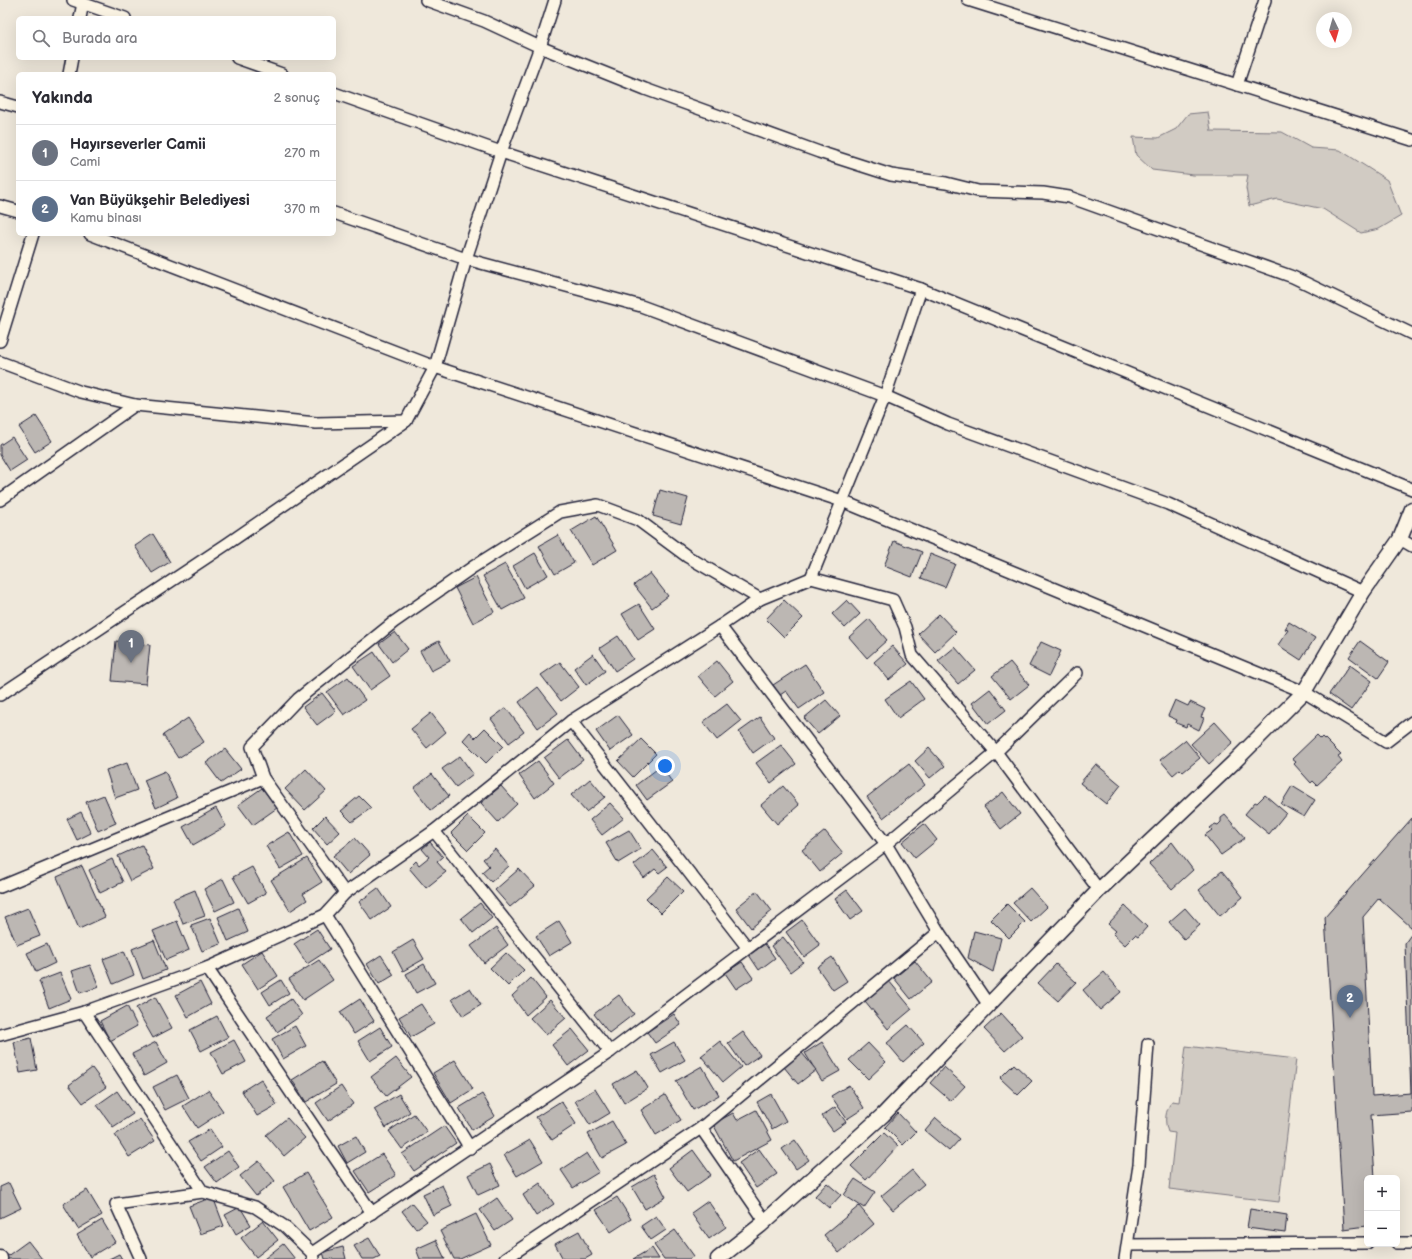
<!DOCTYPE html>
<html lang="tr">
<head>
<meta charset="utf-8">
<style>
	body { margin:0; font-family:"Balsamiq Sans",sans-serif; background:#f7f7f7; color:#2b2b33 }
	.controls { position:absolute; right:12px; bottom:12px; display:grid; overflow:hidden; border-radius:6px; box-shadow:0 4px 16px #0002 }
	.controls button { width:36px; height:36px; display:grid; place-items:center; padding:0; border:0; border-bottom:1px solid #e1e1e2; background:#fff; color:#2b2b33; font:20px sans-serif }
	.compass { position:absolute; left:1316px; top:12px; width:36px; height:36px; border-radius:50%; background:#fff; box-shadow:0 4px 16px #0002; rotate:175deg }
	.you { position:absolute; left:665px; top:766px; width:14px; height:14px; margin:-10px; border:3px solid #fff; border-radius:50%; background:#1a73e8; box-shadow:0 0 0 6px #1a73e833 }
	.badge { display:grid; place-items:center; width:26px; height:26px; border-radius:50%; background:#22223b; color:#fff; font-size:13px; font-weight:700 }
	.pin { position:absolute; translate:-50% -33px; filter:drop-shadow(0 1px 2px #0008) }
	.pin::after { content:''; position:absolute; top:21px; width:14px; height:12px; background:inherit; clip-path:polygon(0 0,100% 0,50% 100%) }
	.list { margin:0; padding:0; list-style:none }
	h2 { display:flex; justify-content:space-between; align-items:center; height:52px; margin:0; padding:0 16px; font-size:17px }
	h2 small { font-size:13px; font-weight:400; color:#7c7c81 }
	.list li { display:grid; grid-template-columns:26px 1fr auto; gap:12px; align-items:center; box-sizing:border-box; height:56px; padding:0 16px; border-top:1px solid #e1e1e2 }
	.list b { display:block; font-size:15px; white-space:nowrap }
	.list p { margin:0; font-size:13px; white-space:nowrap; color:#7c7c81 }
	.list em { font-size:13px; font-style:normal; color:#7c7c81 }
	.icon { flex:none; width:22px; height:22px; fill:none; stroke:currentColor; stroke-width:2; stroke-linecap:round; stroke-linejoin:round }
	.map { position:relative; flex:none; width:1412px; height:1259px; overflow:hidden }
	.search { position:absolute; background:#fff; box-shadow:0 4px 16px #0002; left:16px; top:16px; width:320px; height:44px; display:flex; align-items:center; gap:10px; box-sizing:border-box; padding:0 14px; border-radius:6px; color:#7c7c81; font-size:15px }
	.panel { position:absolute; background:#fff; box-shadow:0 4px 16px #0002; left:16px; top:72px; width:320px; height:164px; border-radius:6px }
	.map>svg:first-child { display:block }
	.green { fill:#d1cbc3; stroke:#7a767f }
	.building { fill:#bcb7b3; stroke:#22223b }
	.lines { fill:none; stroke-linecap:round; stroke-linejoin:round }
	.minor-casing { stroke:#22223b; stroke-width:14 }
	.tertiary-casing { stroke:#22223b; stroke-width:17 }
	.minor { stroke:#fcf5e5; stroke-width:11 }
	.tertiary { stroke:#fcf5e5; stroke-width:14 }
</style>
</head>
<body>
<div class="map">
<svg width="1412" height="1259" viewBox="0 0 1412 1259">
	<rect width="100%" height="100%" fill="#efe8db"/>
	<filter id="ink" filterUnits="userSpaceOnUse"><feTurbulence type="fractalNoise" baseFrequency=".025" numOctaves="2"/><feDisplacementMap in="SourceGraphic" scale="8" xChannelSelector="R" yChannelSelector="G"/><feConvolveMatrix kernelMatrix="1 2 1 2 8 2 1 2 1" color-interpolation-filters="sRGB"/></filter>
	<g filter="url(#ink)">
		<!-- green -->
		<g class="green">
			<polygon points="1208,112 1211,131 1282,132 1311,148 1340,150 1387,180 1401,216 1379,229 1361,233 1323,209 1277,199 1249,206 1246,188 1248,175 1193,175 1152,170 1136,155 1133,137 1158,138 1176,129 1188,114"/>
			<path d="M1186,1046L1296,1059L1279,1202L1169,1189L1175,1133L1168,1132C1164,1121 1165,1111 1172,1101L1179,1102Z"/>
		</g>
		<!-- building -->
		<g class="building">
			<polygon points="36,416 52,441 35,452 19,427"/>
			<polygon points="12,437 27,460 10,471 0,455 0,445"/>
			<polygon points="660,490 688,498 681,524 653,516"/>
			<polygon points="596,516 617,550 592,565 571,531"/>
			<polygon points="153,534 170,562 152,573 135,546"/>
			<polygon points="558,535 574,563 555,574 539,546"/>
			<polygon points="894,541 922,552 912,577 884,566"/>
			<polygon points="535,553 548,575 525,588 513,566"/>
			<polygon points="930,554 955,564 945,587 921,578"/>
			<polygon points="505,564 524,598 502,610 483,576"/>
			<polygon points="650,573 668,596 652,608 634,585"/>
			<polygon points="476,577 494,612 473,623 455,588"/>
			<polygon points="784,600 803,618 784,637 766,619"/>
			<polygon points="847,600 860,614 845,628 832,614"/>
			<polygon points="639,604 655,629 638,640 622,614"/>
			<polygon points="939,614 956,632 935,652 918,634"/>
			<polygon points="869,619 887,640 867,658 849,637"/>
			<polygon points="1289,622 1315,638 1301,660 1278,645 1288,630 1285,629"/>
			<polygon points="395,632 408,649 392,662 379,644"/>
			<polygon points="618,636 633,659 615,671 600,648"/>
			<polygon points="116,641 150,645 146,684 112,681"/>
			<polygon points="439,641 450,661 431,671 420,651"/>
			<polygon points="1360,641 1389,662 1378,678 1349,657"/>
			<polygon points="1041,642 1061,651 1049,676 1029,666"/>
			<polygon points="892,646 908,664 889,680 874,662"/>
			<polygon points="955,647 975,670 958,684 938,661"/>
			<polygon points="374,652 390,676 370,690 353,666"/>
			<polygon points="593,654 605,671 586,685 574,668"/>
			<polygon points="717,661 733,681 715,696 698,676"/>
			<polygon points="560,662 579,687 561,701 541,675"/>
			<polygon points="1010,662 1029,685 1011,699 992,676"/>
			<polygon points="805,664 824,692 799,709 786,691 780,695 773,685"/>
			<polygon points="1350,665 1372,681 1351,710 1329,694"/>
			<polygon points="348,677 365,700 344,715 327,692"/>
			<polygon points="911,681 924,699 898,718 885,699"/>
			<polygon points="538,687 558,713 538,728 519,702"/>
			<polygon points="990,689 1006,710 988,724 972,703"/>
			<polygon points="322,693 336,711 317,725 303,707"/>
			<polygon points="826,700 840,716 818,734 804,718"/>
			<polygon points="1175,700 1188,706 1190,702 1205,709 1201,717 1204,718 1199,730 1187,724 1186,727 1176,723 1177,720 1168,716"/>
			<polygon points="727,704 741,721 717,740 703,722"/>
			<polygon points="506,708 524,732 509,743 491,719"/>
			<polygon points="431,713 446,732 427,748 411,729"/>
			<polygon points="618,715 633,735 610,751 596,731"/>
			<polygon points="760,717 774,738 753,753 739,732"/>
			<polygon points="188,718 204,742 178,758 163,735"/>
			<polygon points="1215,722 1233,742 1209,764 1191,744"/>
			<polygon points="485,728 503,746 486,763 463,740 470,732 475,738"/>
			<polygon points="1317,735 1321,739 1323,737 1341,755 1338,757 1342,762 1317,785 1313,781 1311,783 1294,764 1296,762 1292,759"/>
			<polygon points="641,739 656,754 633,777 618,761"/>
			<polygon points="568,740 583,760 559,778 544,758"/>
			<polygon points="1185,740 1200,758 1183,772 1180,769 1173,775 1160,760"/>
			<polygon points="781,745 796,764 771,783 756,763"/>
			<polygon points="929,748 945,766 930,778 915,761"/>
			<polygon points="225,749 241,769 221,783 206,763"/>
			<polygon points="460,756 473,774 456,787 442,769"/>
			<polygon points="538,761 554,783 535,798 519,775"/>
			<polygon points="127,763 137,790 115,798 106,770"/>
			<polygon points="909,764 925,785 883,818 867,797"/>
			<polygon points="1096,764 1121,785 1106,804 1080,783"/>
			<polygon points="661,766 672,782 647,800 636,785"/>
			<polygon points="306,769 326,791 305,810 285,789"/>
			<polygon points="165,771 177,798 156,808 144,780"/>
			<polygon points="432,774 449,796 431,810 414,788"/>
			<polygon points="590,779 605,797 586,812 571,795"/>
			<polygon points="501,786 517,804 498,822 481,803"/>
			<polygon points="783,786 799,805 777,824 761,805"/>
			<polygon points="1292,786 1315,800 1304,817 1281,804"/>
			<polygon points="262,788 277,808 253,825 238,805"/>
			<polygon points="1003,792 1020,814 1001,829 984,807"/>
			<polygon points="104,795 116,823 98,831 86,802"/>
			<polygon points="1265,795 1286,813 1269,834 1245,814 1255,802 1257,803"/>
			<polygon points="359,796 371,808 352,822 341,811"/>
			<polygon points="610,803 624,818 602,835 590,820"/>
			<polygon points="216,808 226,826 193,845 183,827"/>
			<polygon points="81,812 91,833 77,840 67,819"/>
			<polygon points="1225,815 1245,838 1221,855 1205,835 1212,830 1210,828 1215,824 1218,825 1221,822 1221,818"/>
			<polygon points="325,816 340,832 327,844 313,828"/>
			<polygon points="468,816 485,833 468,850 451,833"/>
			<polygon points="1412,818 1412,928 1379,898 1363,917 1372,1096 1411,1093 1405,943 1412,933 1412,1112 1371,1115 1375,1178 1367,1178 1367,1226 1344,1229 1325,917"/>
			<polygon points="924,824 937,840 915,858 902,842"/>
			<polygon points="629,830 641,849 618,863 606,843"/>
			<polygon points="825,831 843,853 820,872 802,850"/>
			<polygon points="289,832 303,856 280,869 266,846"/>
			<polygon points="355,838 370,855 348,874 333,856"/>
			<polygon points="430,842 443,857 437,862 446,872 426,888 409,868 416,861 419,865 429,857 422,849"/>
			<polygon points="1172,842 1193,870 1172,889 1149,864"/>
			<polygon points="142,845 154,869 130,881 118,856"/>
			<polygon points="495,849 509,866 491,882 482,872 489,866 483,859"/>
			<polygon points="653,850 667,867 659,873 655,869 644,878 634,865"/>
			<polygon points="307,858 322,882 303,894 307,900 290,911 271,880"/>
			<polygon points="112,859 123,882 100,893 89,870"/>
			<polygon points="82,866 105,917 79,929 57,877"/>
			<polygon points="252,867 266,893 248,903 233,877"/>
			<polygon points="519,869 535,886 510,907 495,890"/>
			<polygon points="1222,871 1243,897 1220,916 1199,890"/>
			<polygon points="668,877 683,891 661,913 646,898"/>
			<polygon points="223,879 234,902 215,911 204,889"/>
			<polygon points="378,888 391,907 372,920 359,902"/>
			<polygon points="1030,888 1047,907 1031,922 1013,903"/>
			<polygon points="195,890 205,916 183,924 173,899"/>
			<polygon points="847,890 863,911 850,920 835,899"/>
			<polygon points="757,891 772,911 751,928 736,908"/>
			<polygon points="480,903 492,918 473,933 461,918"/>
			<polygon points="1007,904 1025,922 1009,938 991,920"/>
			<polygon points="1125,906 1147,927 1138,937 1135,935 1125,945 1113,934 1116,931 1108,924"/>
			<polygon points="28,908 40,936 17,945 5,917"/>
			<polygon points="238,908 248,932 228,941 218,917"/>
			<polygon points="1185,908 1200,925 1184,939 1169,922"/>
			<polygon points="210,918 221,944 202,951 191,925"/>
			<polygon points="802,920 820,945 804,957 786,932"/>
			<polygon points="177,921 189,950 166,960 153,931"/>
			<polygon points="559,921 572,942 549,956 536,936"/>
			<polygon points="496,928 508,945 484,963 471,946"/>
			<polygon points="317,929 330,949 307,964 294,944"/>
			<polygon points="974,931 1001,938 993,972 968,958"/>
			<polygon points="783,937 803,962 790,972 771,946"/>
			<polygon points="154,940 166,970 143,979 132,949"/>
			<polygon points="413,940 424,959 403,971 393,952"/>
			<polygon points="47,944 55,963 36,972 27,953"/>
			<polygon points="765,944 775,958 759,970 749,955"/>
			<polygon points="124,951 134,975 113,984 103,959"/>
			<polygon points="262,951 278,976 258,989 242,964"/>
			<polygon points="506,953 524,970 508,986 490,968"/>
			<polygon points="381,955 394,975 379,984 367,964"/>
			<polygon points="832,957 847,981 833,990 817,967"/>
			<polygon points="319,960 333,980 303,1000 289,979"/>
			<polygon points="915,961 932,982 911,999 894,978"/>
			<polygon points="742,962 753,978 736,989 725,973"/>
			<polygon points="424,964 435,983 416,993 406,974"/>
			<polygon points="1056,964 1076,982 1058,1001 1038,983"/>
			<polygon points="90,965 99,987 80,993 72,971"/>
			<polygon points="1104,972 1121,992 1100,1010 1083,990"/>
			<polygon points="60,973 71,999 49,1008 39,981"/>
			<polygon points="531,978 546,997 526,1015 512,996"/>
			<polygon points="281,980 289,993 270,1005 262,992"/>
			<polygon points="889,981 912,1009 888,1029 865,1001"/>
			<polygon points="200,982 211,1004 188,1017 176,995"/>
			<polygon points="470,988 481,1005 463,1016 452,999"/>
			<polygon points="619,995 634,1014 609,1033 594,1014"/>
			<polygon points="155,997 172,1028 153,1038 136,1008"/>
			<polygon points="291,999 302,1015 277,1032 267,1016"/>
			<polygon points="360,999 374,1021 354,1034 340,1012"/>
			<polygon points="550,1000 566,1018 546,1035 530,1018"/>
			<polygon points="421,1004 434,1024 411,1037 399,1017"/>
			<polygon points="127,1006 137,1026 110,1041 100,1021"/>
			<polygon points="1001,1013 1022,1036 1005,1051 984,1029"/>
			<polygon points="674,1014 681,1025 655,1043 647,1032"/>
			<polygon points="217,1016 228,1037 201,1051 190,1030"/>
			<polygon points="908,1025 924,1043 903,1062 887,1043"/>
			<polygon points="295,1026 306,1046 283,1059 272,1039"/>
			<polygon points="380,1027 392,1047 370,1061 358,1041"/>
			<polygon points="572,1029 589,1050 568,1066 552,1045"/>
			<polygon points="743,1032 760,1055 744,1066 728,1043"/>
			<polygon points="31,1038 37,1070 20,1073 14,1042"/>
			<polygon points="234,1040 246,1062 223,1074 211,1052"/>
			<polygon points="720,1041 741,1067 723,1082 701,1056"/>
			<polygon points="156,1042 167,1063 144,1076 132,1054"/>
			<polygon points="674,1042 685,1060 662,1073 651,1055"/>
			<polygon points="822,1042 840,1071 822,1081 805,1053"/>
			<polygon points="868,1043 886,1062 868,1079 849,1060"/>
			<polygon points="802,1053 816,1070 798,1084 784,1067"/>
			<polygon points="396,1058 411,1077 386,1096 371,1077"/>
			<polygon points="455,1060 473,1089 451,1103 433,1073"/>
			<polygon points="322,1061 336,1084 306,1102 292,1080"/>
			<polygon points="1014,1064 1032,1081 1018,1095 1000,1078"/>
			<polygon points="702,1066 719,1095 693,1110 676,1081"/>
			<polygon points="944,1067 965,1086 951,1101 930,1083"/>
			<polygon points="92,1068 106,1087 83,1103 69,1085"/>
			<polygon points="637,1070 648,1088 624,1103 613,1084"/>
			<polygon points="177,1075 189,1098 165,1110 153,1087"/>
			<polygon points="261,1079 277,1105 257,1116 242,1091"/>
			<polygon points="849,1085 864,1108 847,1119 831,1096"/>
			<polygon points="341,1086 353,1104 328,1121 316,1103"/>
			<polygon points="595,1089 610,1113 590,1125 575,1101"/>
			<polygon points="208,1090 223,1111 197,1128 183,1106"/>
			<polygon points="117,1091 133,1114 113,1127 97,1105"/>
			<polygon points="399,1094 410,1112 386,1128 374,1109"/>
			<polygon points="482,1094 495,1116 472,1130 459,1108"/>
			<polygon points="771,1094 786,1121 772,1129 757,1102"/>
			<polygon points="665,1095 681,1120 656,1135 641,1110"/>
			<polygon points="561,1101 576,1124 552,1140 536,1117"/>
			<polygon points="835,1107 846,1122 833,1131 822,1116"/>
			<polygon points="756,1110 772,1140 733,1161 713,1124 733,1113 737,1120"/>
			<polygon points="898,1113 916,1132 903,1145 885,1127"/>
			<polygon points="414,1114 427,1132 402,1149 389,1131"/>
			<polygon points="287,1118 305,1138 284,1156 266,1135"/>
			<polygon points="936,1118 960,1139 949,1151 925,1131"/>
			<polygon points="140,1119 155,1141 129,1157 115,1135"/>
			<polygon points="612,1121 626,1145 602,1158 588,1134"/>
			<polygon points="444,1126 456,1143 414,1171 402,1154"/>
			<polygon points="210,1129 222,1147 201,1161 188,1142"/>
			<polygon points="884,1133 898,1146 866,1180 851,1166"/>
			<polygon points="356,1136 365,1152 347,1163 338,1146"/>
			<polygon points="530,1140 543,1161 517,1176 504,1155"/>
			<polygon points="795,1140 809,1160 796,1169 782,1149"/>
			<polygon points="759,1149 777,1174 756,1188 739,1163"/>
			<polygon points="693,1150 711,1175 687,1192 669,1168"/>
			<polygon points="228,1151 239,1167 217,1183 205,1167"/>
			<polygon points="587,1153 599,1172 573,1188 561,1170"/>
			<polygon points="382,1154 396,1175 369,1192 355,1171"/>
			<polygon points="259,1161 275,1181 256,1196 240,1176"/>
			<polygon points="490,1164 500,1185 478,1195 468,1175"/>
			<polygon points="912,1170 924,1184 893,1210 881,1196"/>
			<polygon points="306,1173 333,1217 309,1231 283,1187"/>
			<polygon points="654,1174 666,1197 645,1209 632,1187"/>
			<polygon points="855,1179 875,1192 864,1208 844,1195"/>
			<polygon points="9,1183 21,1208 0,1218 0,1187"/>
			<polygon points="540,1183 554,1204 536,1216 523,1195"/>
			<polygon points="827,1183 841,1195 829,1208 815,1196"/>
			<polygon points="442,1185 452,1206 433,1215 423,1194"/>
			<polygon points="87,1190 102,1215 78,1229 63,1204"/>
			<polygon points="213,1197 224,1226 200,1234 189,1206"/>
			<polygon points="617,1197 631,1219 611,1232 596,1210"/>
			<polygon points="497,1198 512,1220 495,1231 480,1210"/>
			<polygon points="708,1201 726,1227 709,1239 691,1213"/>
			<polygon points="412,1203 427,1221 416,1229 402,1211"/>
			<polygon points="859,1206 874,1224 839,1253 824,1235"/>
			<polygon points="240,1207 251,1225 236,1234 225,1215"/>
			<polygon points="1250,1209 1287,1215 1285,1233 1247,1228"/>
			<polygon points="476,1214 491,1245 460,1259 454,1259 440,1231"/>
			<polygon points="656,1216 666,1230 651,1240 641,1226"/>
			<polygon points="102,1220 115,1242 90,1257 77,1235"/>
			<polygon points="263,1221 278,1240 256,1257 241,1238"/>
			<polygon points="675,1230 694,1256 689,1259 664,1259 654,1245"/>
			<polygon points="579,1231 592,1255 585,1259 563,1259 555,1244"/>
			<polygon points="369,1238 380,1256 374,1259 362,1259 354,1246"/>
			<polygon points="436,1240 445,1259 420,1259 416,1249"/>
			<polygon points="28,1241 42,1259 7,1259 6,1257"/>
			<polygon points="283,1244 295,1259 264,1259"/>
			<polygon points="343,1247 346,1259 325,1259 323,1252"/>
			<polygon points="652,1248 659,1259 633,1259"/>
			<polygon points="119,1254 122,1259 109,1259"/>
		</g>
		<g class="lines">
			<defs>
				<g id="minor">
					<polyline points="73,0 125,18"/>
					<polyline points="426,0 484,21 540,47 645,89 819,152 891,175 946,183 978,191 1043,193 1069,197 1293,277 1412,334"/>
					<polyline points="968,0 1412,140"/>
					<polyline points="80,18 83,3"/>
					<polyline points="237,58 282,74"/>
					<polyline points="69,74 72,58"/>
					<polyline points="1237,85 1265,0"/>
					<polyline points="334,93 501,152 921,289 1412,489"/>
					<polyline points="0,102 18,107"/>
					<polyline points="0,206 18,211"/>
					<polyline points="334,213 466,259 641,306 885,396 948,424 1168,504 1363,592"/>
					<polyline points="90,234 435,367 842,501 1304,692 1386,742 1412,722"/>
					<polyline points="921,289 885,396 811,578 893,600 905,627 912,655 996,752 1099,890"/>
					<polyline points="0,341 33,234"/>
					<polyline points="0,362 81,392 135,405 316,423 406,421"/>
					<polyline points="0,500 135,405"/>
					<polyline points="1400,539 1412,546"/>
					<polyline points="0,695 227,544 406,421 435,367 466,259 501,152 540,47 555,0"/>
					<polyline points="571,721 747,947"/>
					<polyline points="434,831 610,1052"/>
					<polyline points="0,887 263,778"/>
					<polyline points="345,893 263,778 252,747 298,699 394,622 473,567 560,512 598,505 638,520 688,557 760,599"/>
					<polyline points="325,915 470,1148"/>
					<polyline points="939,932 988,1004"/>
					<polyline points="207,968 372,1213"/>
					<polyline points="84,1012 203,1192"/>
					<polyline points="0,1035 84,1012 207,968 325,915 345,893 434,831 571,721 720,626"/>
					<polyline points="701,1128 765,1221"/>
					<polyline points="1397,1243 1412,1243"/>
					<polyline points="1128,1245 1367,1243"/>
					<polyline points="312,1253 610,1052 886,844 996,752 1077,673"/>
					<polyline points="141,1259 116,1204 203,1192 255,1207 284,1226 312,1253 313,1259"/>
					<polyline points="505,1259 701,1128 939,932 886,844 720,626 760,599 811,578"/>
					<polyline points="1125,1259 1139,1165 1148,1044"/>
				</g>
				<g id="tertiary">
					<polyline points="0,1258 0,1259"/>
					<polyline points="718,1259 761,1225 883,1115 1099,890 1233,763 1304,692 1363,592 1400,539 1412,509"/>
				</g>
			</defs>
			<!-- minor casing -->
			<use href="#minor" class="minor-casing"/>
			<!-- tertiary casing -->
			<use href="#tertiary" class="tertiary-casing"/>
			<!-- minor -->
			<use href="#minor" class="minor"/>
			<!-- tertiary -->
			<use href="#tertiary" class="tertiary"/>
		</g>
	</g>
</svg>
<div class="controls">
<button>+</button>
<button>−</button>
</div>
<svg class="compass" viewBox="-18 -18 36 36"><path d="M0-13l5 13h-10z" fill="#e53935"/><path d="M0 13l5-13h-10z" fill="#7c7c81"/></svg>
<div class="you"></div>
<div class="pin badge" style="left:131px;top:663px;background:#6b7280">1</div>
<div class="pin badge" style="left:1350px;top:1018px;background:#5c6f8a">2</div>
<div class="search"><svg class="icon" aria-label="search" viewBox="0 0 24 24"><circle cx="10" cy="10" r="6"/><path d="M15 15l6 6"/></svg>Burada ara</div>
<section class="panel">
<h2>Yakında<small>2 sonuç</small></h2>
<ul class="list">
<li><span class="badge" style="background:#6b7280">1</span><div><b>Hayırseverler Camii</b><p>Cami</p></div><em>270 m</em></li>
<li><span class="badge" style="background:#5c6f8a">2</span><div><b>Van Büyükşehir Belediyesi</b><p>Kamu binası</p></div><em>370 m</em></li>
</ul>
</section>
</div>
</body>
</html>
